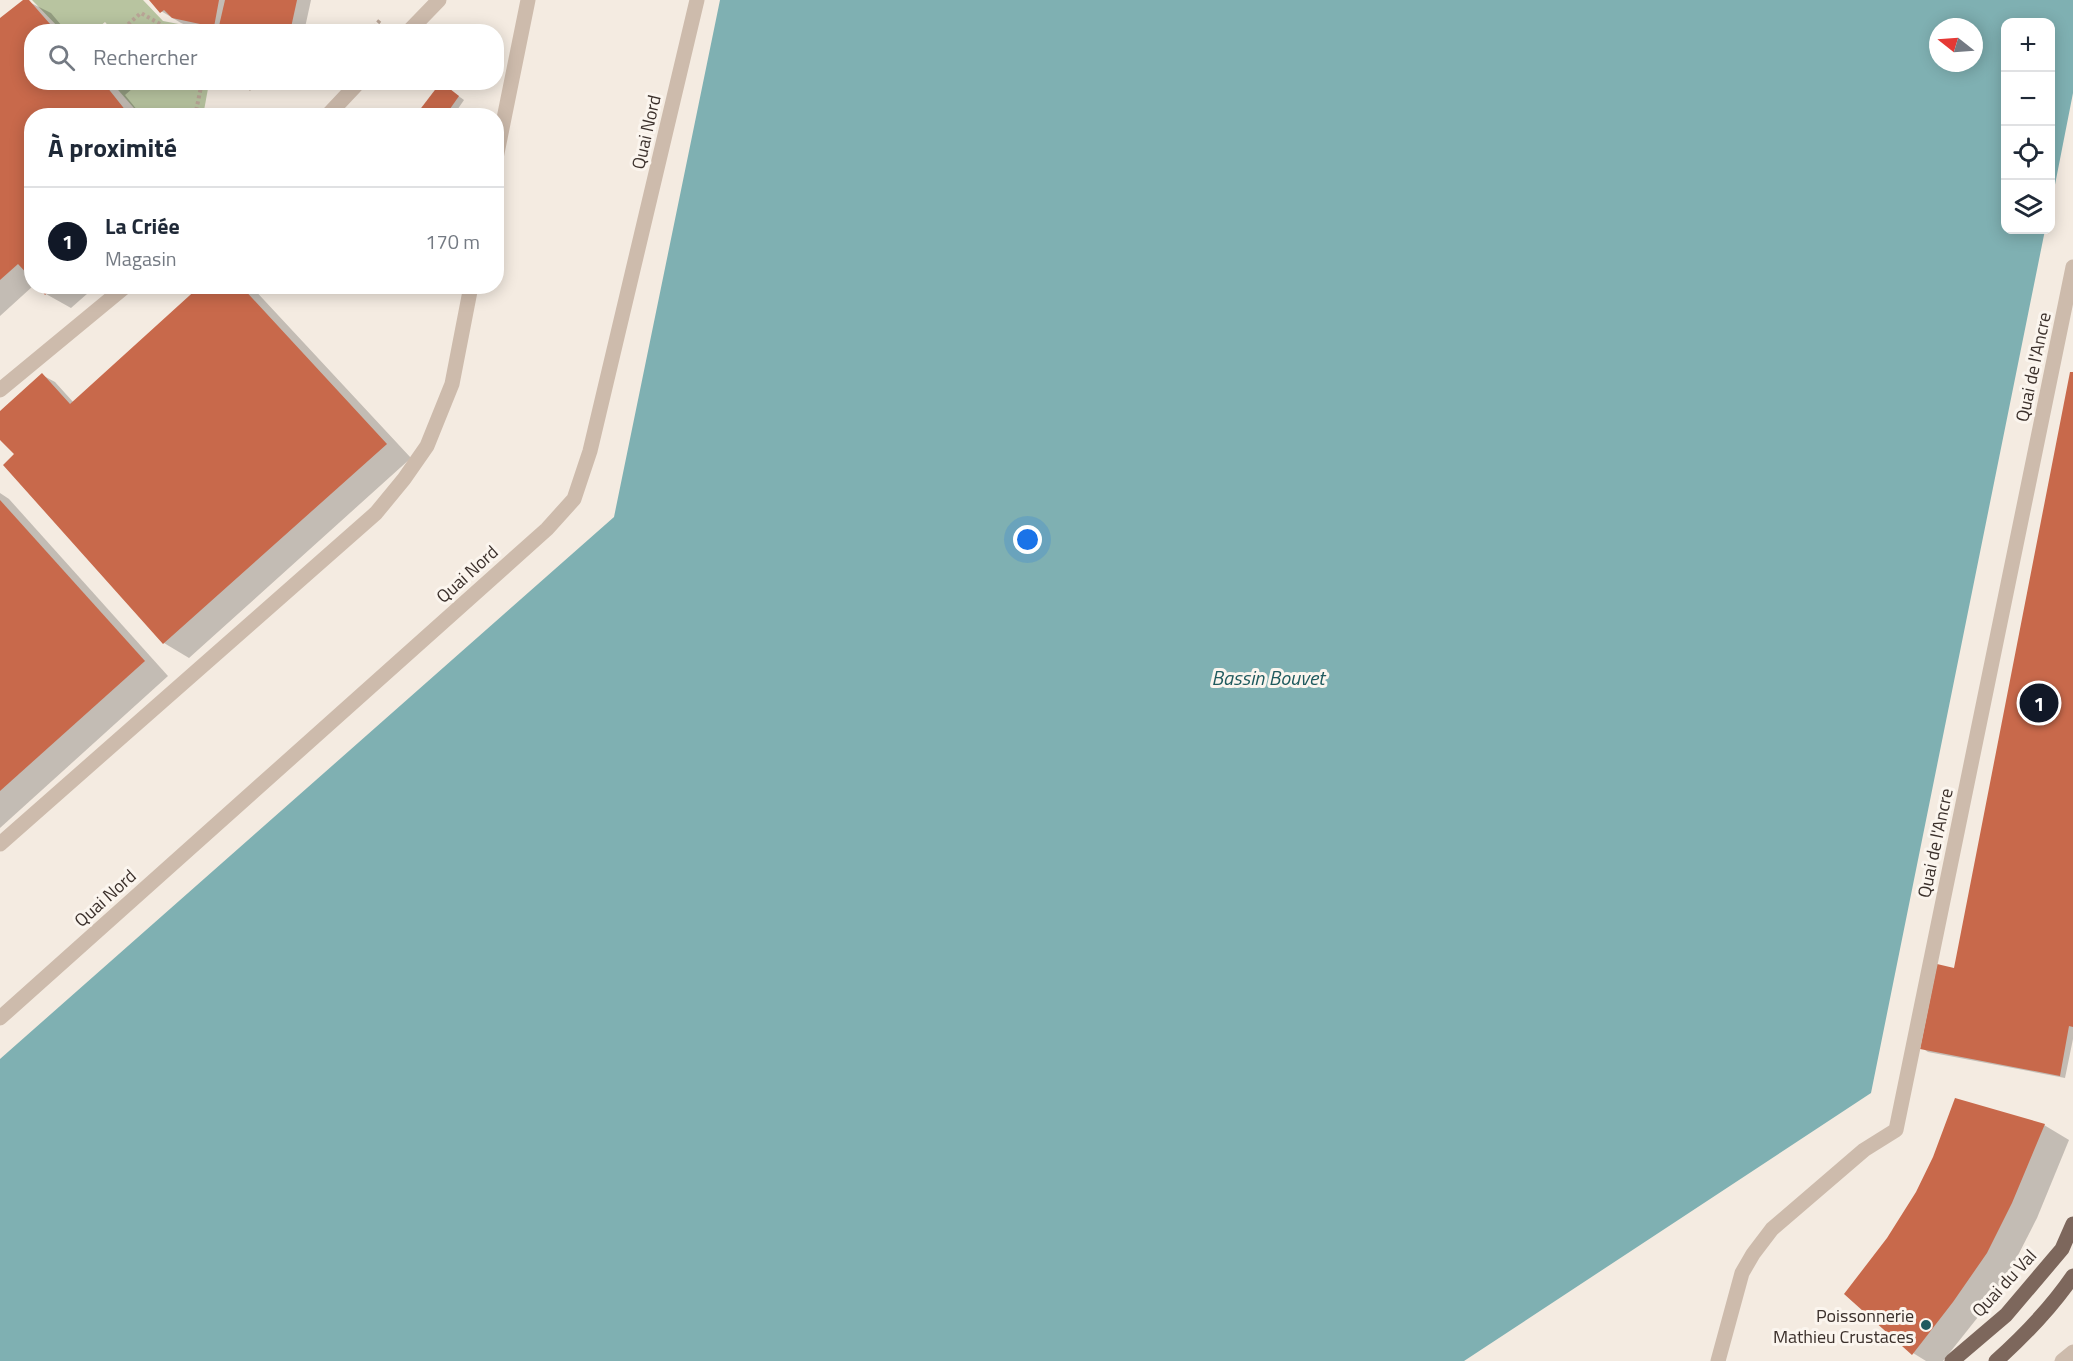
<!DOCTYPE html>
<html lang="fr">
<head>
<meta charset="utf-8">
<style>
	body { margin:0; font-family:"Titillium Web",sans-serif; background:#f6f6f7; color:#1f2937 }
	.controls { position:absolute; right:18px; top:18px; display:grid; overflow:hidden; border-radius:12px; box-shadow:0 3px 15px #0003 }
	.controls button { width:54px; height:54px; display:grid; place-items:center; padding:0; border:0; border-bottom:2px solid #e0e1e3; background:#fff; color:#1f2937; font:30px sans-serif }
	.compass { position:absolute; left:1929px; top:18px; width:54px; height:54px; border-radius:50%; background:#fff; box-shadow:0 3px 15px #0003; rotate:287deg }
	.you { position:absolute; left:1028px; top:540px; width:21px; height:21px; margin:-15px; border:4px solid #fff; border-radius:50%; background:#1a73e8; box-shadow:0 0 0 9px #1a73e833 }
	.badge { display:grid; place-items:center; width:39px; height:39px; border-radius:50%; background:#111827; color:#fff; font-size:20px; font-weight:700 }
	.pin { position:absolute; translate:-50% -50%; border:3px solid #fff; box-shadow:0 2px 6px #0006 }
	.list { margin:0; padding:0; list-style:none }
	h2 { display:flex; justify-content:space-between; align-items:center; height:78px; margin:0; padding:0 24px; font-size:26px }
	h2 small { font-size:20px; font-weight:400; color:#747a83 }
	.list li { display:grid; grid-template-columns:39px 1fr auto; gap:18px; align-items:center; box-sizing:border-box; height:108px; padding:0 24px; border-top:2px solid #e0e1e3 }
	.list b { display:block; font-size:22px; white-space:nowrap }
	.list p { margin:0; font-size:20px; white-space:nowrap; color:#747a83 }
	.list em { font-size:20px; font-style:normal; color:#747a83 }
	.icon { flex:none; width:33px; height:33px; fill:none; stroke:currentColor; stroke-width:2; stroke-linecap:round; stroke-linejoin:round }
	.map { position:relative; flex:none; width:2073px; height:1361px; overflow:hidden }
	.search { position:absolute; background:#fff; box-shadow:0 3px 15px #0003; left:24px; top:24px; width:480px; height:66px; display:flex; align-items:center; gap:15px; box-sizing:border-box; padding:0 21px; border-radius:24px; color:#747a83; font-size:22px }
	.panel { position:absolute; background:#fff; box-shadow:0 3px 15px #0003; left:24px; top:108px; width:480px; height:186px; border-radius:24px }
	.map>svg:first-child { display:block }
	.green { fill:#b8c4a0 }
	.water { fill:#7fb0b2; fill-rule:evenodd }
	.shadow { fill:#0003 }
	.building { fill:#c8694b }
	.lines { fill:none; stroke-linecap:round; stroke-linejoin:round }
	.path { stroke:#b9a596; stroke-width:4; stroke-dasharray:3 3; stroke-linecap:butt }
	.minor { stroke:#cdbbac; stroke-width:15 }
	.major { stroke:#7d675c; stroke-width:15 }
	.poi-dot { fill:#1f5a5e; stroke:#fbf5ee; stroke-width:2 }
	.labels { text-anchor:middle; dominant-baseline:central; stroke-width:6; stroke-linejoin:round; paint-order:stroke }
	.street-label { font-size:18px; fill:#3b302b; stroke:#fbf5ee }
	.poi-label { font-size:18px; fill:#3b302b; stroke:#fbf5ee; text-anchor:end }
	.water-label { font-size:20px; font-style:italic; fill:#1f5a5e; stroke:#fbf5ee }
</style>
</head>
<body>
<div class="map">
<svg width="2073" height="1361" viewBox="0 0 2073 1361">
	<rect width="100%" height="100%" fill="#f4ebe1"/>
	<!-- green -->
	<g class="green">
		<polygon points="32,0 143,0 163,21 215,31 113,31 105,22 94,31 62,31"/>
		<polygon points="112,83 209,83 203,116 140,115"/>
	</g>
	<!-- water -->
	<path class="water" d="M720,0H2073V93L2051,205L2050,22H2006V230H2045L1871,1093L1464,1361H0V1059L614,517ZM1938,27H1974V63H1938Z"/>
	<!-- shadow -->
	<g class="shadow">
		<polygon points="25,0 51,13 67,32 32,32 32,82 140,82 125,95 142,116 32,116 32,286 33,286 0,316 0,20"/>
		<polygon points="151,0 311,0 304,32 208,32 193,28 181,23 161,11"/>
		<polygon points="442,84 464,100 453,116 419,116"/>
		<polygon points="40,286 96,286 71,308 46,294"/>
		<polygon points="203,286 251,286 411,458 189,658 164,643 5,465 17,454 0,438 0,413 42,375 55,382 74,403"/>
		<polygon points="2073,374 2073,1039 2065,1078 1928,1052 1922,1048 1955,969"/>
		<polygon points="0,493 9,499 168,676 0,828"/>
		<polygon points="2044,1125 2069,1140 2037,1218 2012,1267 1978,1317 1943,1361 1926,1361 1913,1353"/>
	</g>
	<!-- building -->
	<g class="building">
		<polygon points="23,0 29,0 57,32 32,32 32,82 103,82 130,116 32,116 32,279 18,264 0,280 0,18"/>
		<polygon points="149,0 219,0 214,27 172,18 164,10 160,13"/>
		<polygon points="225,0 297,0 290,32 247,32 219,26"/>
		<polygon points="441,82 459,96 445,116 415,116"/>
		<polygon points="38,286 55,286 45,295"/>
		<polygon points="200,286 241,286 387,444 163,644 3,465 14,454 0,440 0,411 42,373 70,404"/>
		<polygon points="2070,372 2073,372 2073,1027 2069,1026 2060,1076 1920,1049 1937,964 1954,968"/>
		<polygon points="0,500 145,661 0,791"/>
		<polygon points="1955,1098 2045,1124 2012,1203 1987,1253 1953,1302 1912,1355 1844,1294 1887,1238 1916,1192 1933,1157"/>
	</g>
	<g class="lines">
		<!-- path -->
		<g class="path">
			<polyline points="119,32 141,13 169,29 184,32"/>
			<polyline points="226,32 226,29 237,32"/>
			<polyline points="370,32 381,19"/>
			<polyline points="247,82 252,91"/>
			<polyline points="195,116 202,82"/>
		</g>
		<!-- minor -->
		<g class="minor">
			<polyline points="408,32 439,0"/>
			<polyline points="327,116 359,82"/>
			<polyline points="496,158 528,0"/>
			<polyline points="0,390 126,286"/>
			<polyline points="0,844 376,513 404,479 427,446 452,384 471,286"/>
			<polyline points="0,1018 547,529 574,499 590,451 697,0"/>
			<polyline points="1718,1361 1742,1273 1753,1254 1772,1229 1864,1150 1896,1130 2073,267"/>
			<polyline points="2062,1361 2073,1352"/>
		</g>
		<!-- major -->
		<g class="major">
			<polyline points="1952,1361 2006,1315 2062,1249 2073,1224"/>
			<path d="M1996,1361C2025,1335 2051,1308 2073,1276"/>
		</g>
	</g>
	<!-- markers -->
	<circle class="poi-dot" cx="1926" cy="1325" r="6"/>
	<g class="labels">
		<!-- street labels -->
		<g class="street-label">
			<text transform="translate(646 132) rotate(-77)">Quai Nord</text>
			<text transform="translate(2033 367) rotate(-78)">Quai de l'Ancre</text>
			<text transform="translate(467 574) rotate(-42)">Quai Nord</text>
			<text transform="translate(1935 843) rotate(-78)">Quai de l'Ancre</text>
			<text transform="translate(105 898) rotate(-42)">Quai Nord</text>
			<text transform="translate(2004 1283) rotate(-47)">Quai du Val</text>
		</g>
		<!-- poi labels -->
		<g class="poi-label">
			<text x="1914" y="1315">Poissonnerie<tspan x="1914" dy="21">Mathieu Crustaces</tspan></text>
		</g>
		<!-- water labels -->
		<g class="water-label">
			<text x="1268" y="677">Bassin Bouvet</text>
		</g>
	</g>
</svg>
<div class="controls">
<button>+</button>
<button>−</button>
<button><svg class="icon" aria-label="locate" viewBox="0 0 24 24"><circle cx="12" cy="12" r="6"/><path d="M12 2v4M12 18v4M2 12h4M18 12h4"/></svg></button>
<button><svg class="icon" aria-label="layers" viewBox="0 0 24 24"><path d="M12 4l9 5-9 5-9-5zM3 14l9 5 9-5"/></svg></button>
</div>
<svg class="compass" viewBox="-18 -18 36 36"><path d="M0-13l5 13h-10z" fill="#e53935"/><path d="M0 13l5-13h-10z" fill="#747a83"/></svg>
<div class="you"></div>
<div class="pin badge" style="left:2039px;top:703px">1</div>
<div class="search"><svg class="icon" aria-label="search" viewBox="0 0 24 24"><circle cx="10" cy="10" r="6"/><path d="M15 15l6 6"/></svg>Rechercher</div>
<section class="panel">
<h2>À proximité<small></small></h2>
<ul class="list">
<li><span class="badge">1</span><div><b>La Criée</b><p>Magasin</p></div><em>170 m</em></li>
</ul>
</section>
</div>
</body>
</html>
